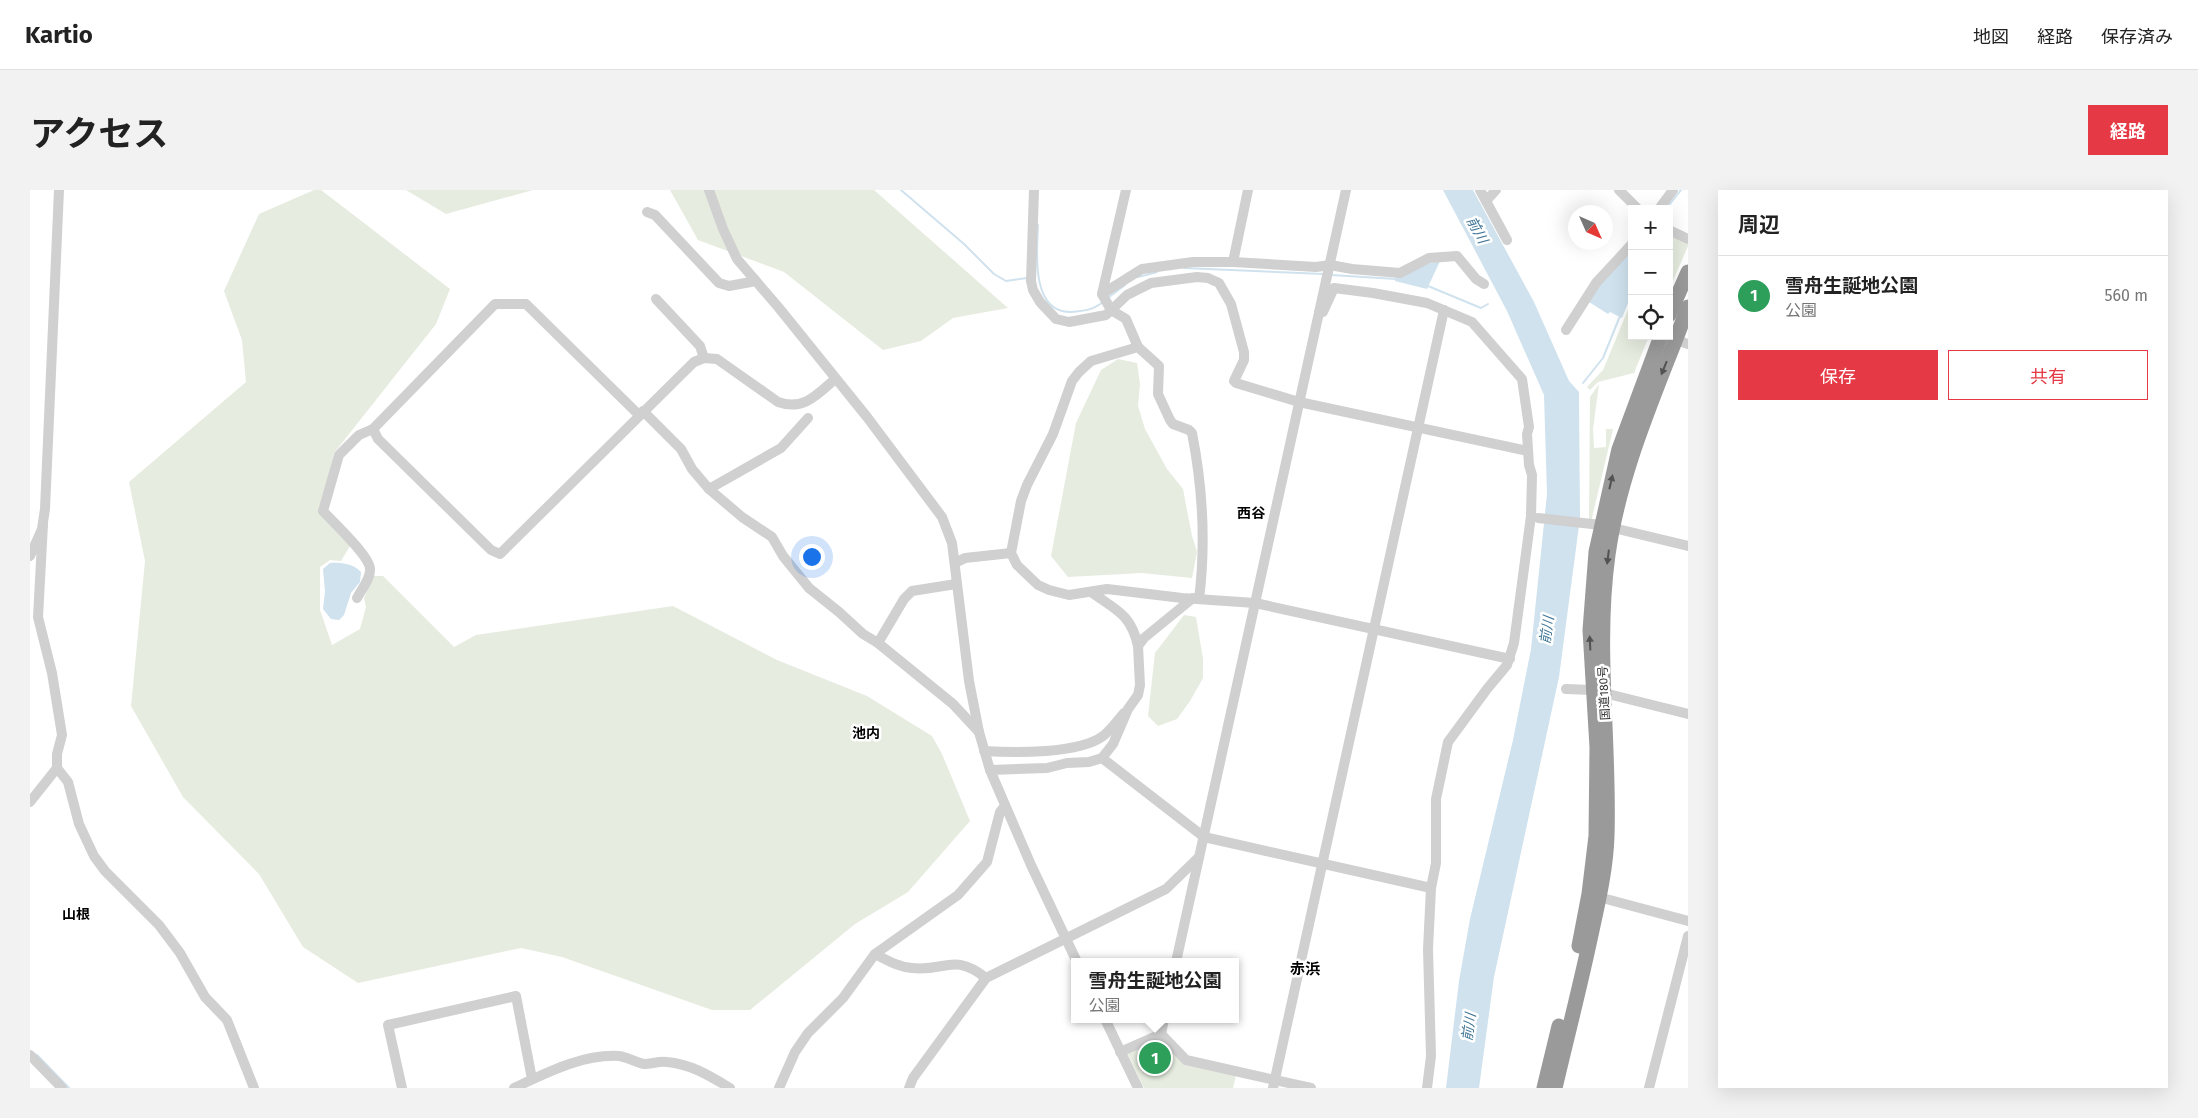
<!DOCTYPE html>
<html lang="ja">
<head>
<meta charset="utf-8">
<style>
	body { margin:0; font-family:"Fira Sans","Noto Sans JP",sans-serif; background:#f2f2f2; color:#222 }
	.controls { position:absolute; right:15px; top:15px; display:grid; overflow:hidden; border-radius:0px; box-shadow:0 5px 20px #0002 }
	.controls button { width:45px; height:45px; display:grid; place-items:center; padding:0; border:0; border-bottom:1px solid #e0e0e0; background:#fff; color:#222; font:25px sans-serif }
	.compass { position:absolute; left:1538px; top:15px; width:45px; height:45px; border-radius:50%; background:#fff; box-shadow:0 5px 20px #0002; rotate:135deg }
	.you { position:absolute; left:781px; top:366px; width:18px; height:18px; margin:-12px; border:4px solid #fff; border-radius:50%; background:#1a73e8; box-shadow:0 0 0 8px #1a73e833 }
	.badge { display:grid; place-items:center; width:32px; height:32px; border-radius:50%; background:#e63946; color:#fff; font-size:16px; font-weight:700 }
	.pin { position:absolute; translate:-50% -50%; border:2px solid #fff; box-shadow:0 1px 5px #0006 }
	.popup { position:absolute; left:1041px; top:768px; width:168px; height:65px; box-sizing:border-box; display:grid; place-content:center; border-radius:0px; background:#fff; filter:drop-shadow(0 1px 4px #0005); font-size:16px; white-space:nowrap; color:#767676 }
	.popup b { font-size:19px; color:#222 }
	.popup::after { content:''; position:absolute; left:50%; top:100%; margin-left:-10px; border:10px solid transparent; border-top-color:#fff }
	.list { margin:0; padding:0; list-style:none }
	h2 { display:flex; justify-content:space-between; align-items:center; height:65px; margin:0; padding:0 20px; font-size:21px }
	h2 small { font-size:16px; font-weight:400; color:#767676 }
	.list li { display:grid; grid-template-columns:32px 1fr auto; gap:15px; align-items:center; box-sizing:border-box; height:80px; padding:0 20px; border-top:1px solid #e0e0e0 }
	.list b { display:block; font-size:19px; white-space:nowrap }
	.list p { margin:0; font-size:16px; white-space:nowrap; color:#767676 }
	.list em { font-size:16px; font-style:normal; color:#767676 }
	.actions { display:flex; gap:10px; padding:15px 20px }
	.actions a { flex:1; padding:11px 0; border:1px solid #e63946; border-radius:0px; text-align:center; font-size:18px; color:#e63946 }
	.actions .main { background:#e63946; color:#fff }
	.icon { flex:none; width:28px; height:28px; fill:none; stroke:currentColor; stroke-width:2; stroke-linecap:round; stroke-linejoin:round }
	.map { position:relative; flex:none; width:1658px; height:898px; overflow:hidden; border-radius:0px }
	header { display:flex; align-items:center; gap:30px; box-sizing:border-box; height:70px; padding:0 25px; background:#fff; border-bottom:1px solid #e0e0e0 }
	header strong { font-size:24px }
	nav { display:flex; gap:28px; margin-inline-start:auto; font-size:18px }
	.intro { display:flex; align-items:center; justify-content:space-between; box-sizing:border-box; height:120px; padding:0 30px }
	h1 { margin:0; font-size:35px }
	.button { padding:12px 22px; border-radius:0px; background:#e63946; color:#fff; font-size:18px; font-weight:700 }
	main { display:flex; gap:30px; padding:0 30px }
	aside { flex:1; background:#fff; border-radius:0px; box-shadow:0 5px 20px #0002 }
	.map>svg:first-child { display:block }
	.green { fill:#e6ecdf }
	.water { fill:#cfe2ee }
	.lines { fill:none; stroke-linecap:round; stroke-linejoin:round }
	.stream { stroke:#cfe2ee; stroke-width:2 }
	.minor { stroke:#d0d0d0; stroke-width:10 }
	.highway { stroke:#9a9a9a; stroke-width:15 }
	.oneway { fill:#525252 }
	.labels { text-anchor:middle; dominant-baseline:central; stroke-width:5; stroke-linejoin:round; paint-order:stroke }
	.street-label { font-size:12px; fill:#333; stroke:#fff }
	.water-label { font-size:14px; font-style:italic; fill:#3f7597; stroke:#fff }
	.neighbourhood-label { font-size:14px; font-weight:bold; fill:#000; stroke:#fff }
	.quarter-label { font-size:15px; font-weight:bold; fill:#000; stroke:#fff }
</style>
</head>
<body>
<header>
<strong>Kartio</strong>
<nav><a>地図</a><a>経路</a><a>保存済み</a></nav>
</header>
<div class="intro"><h1>アクセス</h1><a class="button">経路</a></div>
<main>
<div class="map">
<svg width="1658" height="898" viewBox="0 0 1658 898">
	<rect width="100%" height="100%" fill="#fff"/>
	<!-- green -->
	<g class="green">
		<polygon points="284,0 291,0 420,99 406,134 304,263 290,322 320,356 311,371 300,370 290,377 290,420 302,455 330,439 336,417 334,408 343,386 353,386 424,457 446,445 643,416 747,470 837,506 902,546 912,564 940,631 878,702 825,734 720,820 682,820 532,767 491,758 328,793 273,757 229,684 153,607 101,516 115,371 99,292 216,192 212,150 194,101 229,24"/>
		<polygon points="376,0 503,0 416,24"/>
		<polygon points="640,0 844,0 978,118 923,128 891,151 853,160 754,82 668,50"/>
		<polygon points="1640,46 1658,54 1658,56 1639,100"/>
		<polygon points="1602,110 1602,146 1619,146 1604,183 1568,192 1560,200 1557,197 1573,180"/>
		<polygon points="1088,169 1107,173 1110,194 1108,216 1115,239 1137,279 1153,299 1162,346 1167,362 1162,388 1112,383 1038,387 1021,366 1046,233 1071,180"/>
		<polygon points="1569,194 1563,239 1564,258 1576,257 1576,239 1583,239 1561,332 1559,330 1560,207"/>
		<polygon points="1154,425 1166,427 1173,469 1173,488 1160,511 1147,529 1128,536 1118,526 1125,463"/>
		<polygon points="1130,848 1155,875 1206,885 1203,898 1114,898 1097,862"/>
	</g>
	<!-- water -->
	<g class="water">
		<polygon points="1413,0 1443,0 1504,112 1539,191 1549,202 1549,208 1550,328 1529,487 1464,787 1449,898 1416,898 1429,791 1440,729 1483,550 1501,459 1517,304 1514,205 1477,121"/>
		<polygon points="1602,59 1602,103 1592,128 1580,122 1578,124 1559,112 1569,95"/>
		<polygon points="1410,71 1397,99 1365,91 1366,86 1397,74"/>
		<path d="M300,373C311,372 324,374 331,382L330,392L321,403L314,425L309,430L301,429L293,419L295,401L293,379Z"/>
	</g>
	<g class="lines">
		<!-- stream -->
		<g class="stream">
			<polyline points="871,0 934,54 964,84 976,91 997,88"/>
			<polyline points="1636,19 1651,0"/>
			<path d="M1008,35C1007,60 1000,123 1041,122C1054,121 1063,120 1073,112"/>
			<polyline points="1154,78 1294,84"/>
			<polyline points="1301,85 1366,89"/>
			<polyline points="1108,87 1127,82"/>
			<polyline points="1398,96 1451,118 1458,114"/>
			<polyline points="1079,107 1095,95"/>
			<polyline points="1553,193 1573,168 1590,126"/>
			<polyline points="7,865 39,898"/>
		</g>
		<!-- minor -->
		<g class="minor">
			<polyline points="679,0 693,39 707,69 749,118 837,227 912,327 922,353 939,491 949,542 960,580 1001,675 1047,772"/>
			<polyline points="1004,0 1001,91 1003,100 1010,112 1026,129 1039,132 1076,125 1097,105 1121,93 1167,87 1178,88 1189,93 1201,114 1214,162 1214,170 1204,191 1206,193 1269,212 1498,261"/>
			<path d="M1096,0L1072,104L1081,120L1096,129L1108,157L1129,176L1128,204L1140,230L1143,234L1159,240L1162,243C1173,299 1176,353 1169,409"/>
			<polyline points="1450,0 1477,50"/>
			<polyline points="1589,0 1608,19"/>
			<polyline points="1456,11 1466,0"/>
			<polyline points="1629,19 1643,0"/>
			<polyline points="617,22 625,25 689,93 699,96 726,91"/>
			<polyline points="1639,40 1658,49"/>
			<polyline points="1203,72 1218,0"/>
			<polyline points="1072,104 1112,79 1163,72 1203,72 1286,77 1300,75 1322,79 1370,83 1399,68 1427,66 1446,89 1454,94"/>
			<polyline points="626,109 670,156 674,168"/>
			<polyline points="1289,122 1293,122 1304,98 1343,103 1397,113 1442,132 1492,189 1499,237 1497,244 1499,275 1502,285 1501,326 1484,453 1477,475 1457,499 1418,552 1406,609 1406,673 1401,698 1398,759 1401,866 1397,898"/>
			<polyline points="1536,140 1566,93 1602,54"/>
			<polyline points="1641,148 1658,154"/>
			<polyline points="1108,157 1061,171 1049,182 1042,191 1023,244 997,295 991,311 981,363 987,375 1008,395 1019,400 1039,405 1077,399 1152,408 1225,413 1480,469"/>
			<polyline points="613,221 651,259 662,279 679,299 712,327 742,347 753,366 779,398 809,422 833,444 848,453 923,514 949,542"/>
			<path d="M609,225L496,114H465L343,239L348,249L461,360L470,364L664,172L674,168L687,169L748,212C773,221 787,205 805,189"/>
			<polyline points="679,299 751,258 778,228"/>
			<polyline points="1508,328 1571,335 1658,356"/>
			<polyline points="13,334 8,427 22,483 32,545 27,564 27,578 38,592 49,634 64,666 75,681 129,735 150,763 175,807 197,830 224,898"/>
			<polyline points="0,366 12,339 15,319 29,0"/>
			<polyline points="925,373 935,368 981,363"/>
			<path d="M1061,402C1086,420 1101,424 1108,456"/>
			<path d="M327,408C331,400 341,388 340,379C340,366 303,332 293,321L309,265L329,245L343,239"/>
			<polyline points="848,453 874,409 882,401 926,394"/>
			<polyline points="1536,499 1562,500 1658,524"/>
			<path d="M954,561C984,563 1049,564 1073,546C1081,540 1087,531 1094,523"/>
			<polyline points="1072,568 1174,647 1401,698"/>
			<polyline points="960,580 1017,578 1037,573 1059,572 1072,568 1083,554 1098,519 1108,505 1110,495 1108,456 1114,448 1163,408"/>
			<polyline points="0,612 27,578"/>
			<polyline points="1565,706 1658,731"/>
			<path d="M845,764C857,770 868,777 882,778C915,782 923,762 956,788"/>
			<polyline points="1146,772 1316,0"/>
			<polyline points="1075,829 1108,898"/>
			<polyline points="1131,844 1156,870 1281,898"/>
			<polyline points="1131,844 1134,829"/>
			<polyline points="1090,862 1131,844"/>
			<polyline points="0,865 32,898"/>
			<polyline points="372,898 358,835 486,806 502,889"/>
			<path d="M484,898C516,883 552,864 589,866C598,867 606,873 614,874C621,874 629,871 637,872C661,874 680,886 700,898"/>
			<polyline points="749,898 765,862 778,843 813,808 845,764 928,705 957,672 970,622 975,616"/>
			<polyline points="879,898 883,888 956,788 1136,699 1169,667"/>
			<polyline points="1243,898 1414,120"/>
			<polyline points="1619,898 1658,746"/>
		</g>
		<!-- highway -->
		<g class="highway">
			<polyline points="1639,125 1658,82"/>
			<polyline points="1549,756 1559,704 1566,646 1567,557 1560,440 1566,362 1589,259 1631,146"/>
			<polyline points="1514,898 1529,836"/>
			<path d="M1525,898C1537,847 1550,797 1561,745C1568,713 1576,679 1577,646C1580,552 1565,458 1578,365C1590,278 1628,198 1658,117"/>
		</g>
	</g>
	<!-- one-way arrows -->
	<defs><path id="oneway-solid" d="M-6-.8H1V-3.2L6.5 0L1 3.2V.8H-6Z" transform="scale(1.25)"/></defs>
	<g class="oneway">
		<use href="#oneway-solid" transform="translate(1634 178) rotate(112)"/>
		<use href="#oneway-solid" transform="translate(1581 292) rotate(-77)"/>
		<use href="#oneway-solid" transform="translate(1578 367) rotate(97)"/>
		<use href="#oneway-solid" transform="translate(1560 453) rotate(-93)"/>
	</g>
	<g class="labels">
		<!-- street labels -->
		<g class="street-label">
			<text transform="translate(1574 503) rotate(-93)">国道180号</text>
		</g>
		<!-- water labels -->
		<g class="water-label">
			<text transform="translate(1447 40) rotate(61)">前川</text>
			<text transform="translate(1517 440) rotate(-82)">前川</text>
			<text transform="translate(1439 837) rotate(-82)">前川</text>
		</g>
		<!-- neighbourhood labels -->
		<g class="neighbourhood-label">
			<text x="1221" y="323">西谷</text>
			<text x="836" y="543">池内</text>
			<text x="46" y="724">山根</text>
		</g>
		<!-- quarter labels -->
		<g class="quarter-label">
			<text x="1275" y="779">赤浜</text>
		</g>
	</g>
</svg>
<div class="controls">
<button>+</button>
<button>−</button>
<button><svg class="icon" aria-label="locate" viewBox="0 0 24 24"><circle cx="12" cy="12" r="6"/><path d="M12 2v4M12 18v4M2 12h4M18 12h4"/></svg></button>
</div>
<svg class="compass" viewBox="-18 -18 36 36"><path d="M0-13l5 13h-10z" fill="#e53935"/><path d="M0 13l5-13h-10z" fill="#767676"/></svg>
<div class="you"></div>
<div class="pin badge" style="left:1125px;top:868px;background:#2e9e5b">1</div>
<div class="popup"><b>雪舟生誕地公園</b>公園</div>
</div>
<aside>
<h2>周辺<small></small></h2>
<ul class="list">
<li><span class="badge" style="background:#2e9e5b">1</span><div><b>雪舟生誕地公園</b><p>公園</p></div><em>560 m</em></li>
</ul>
<div class="actions"><a class="main">保存</a><a>共有</a></div>
</aside>
</main>
</body>
</html>
